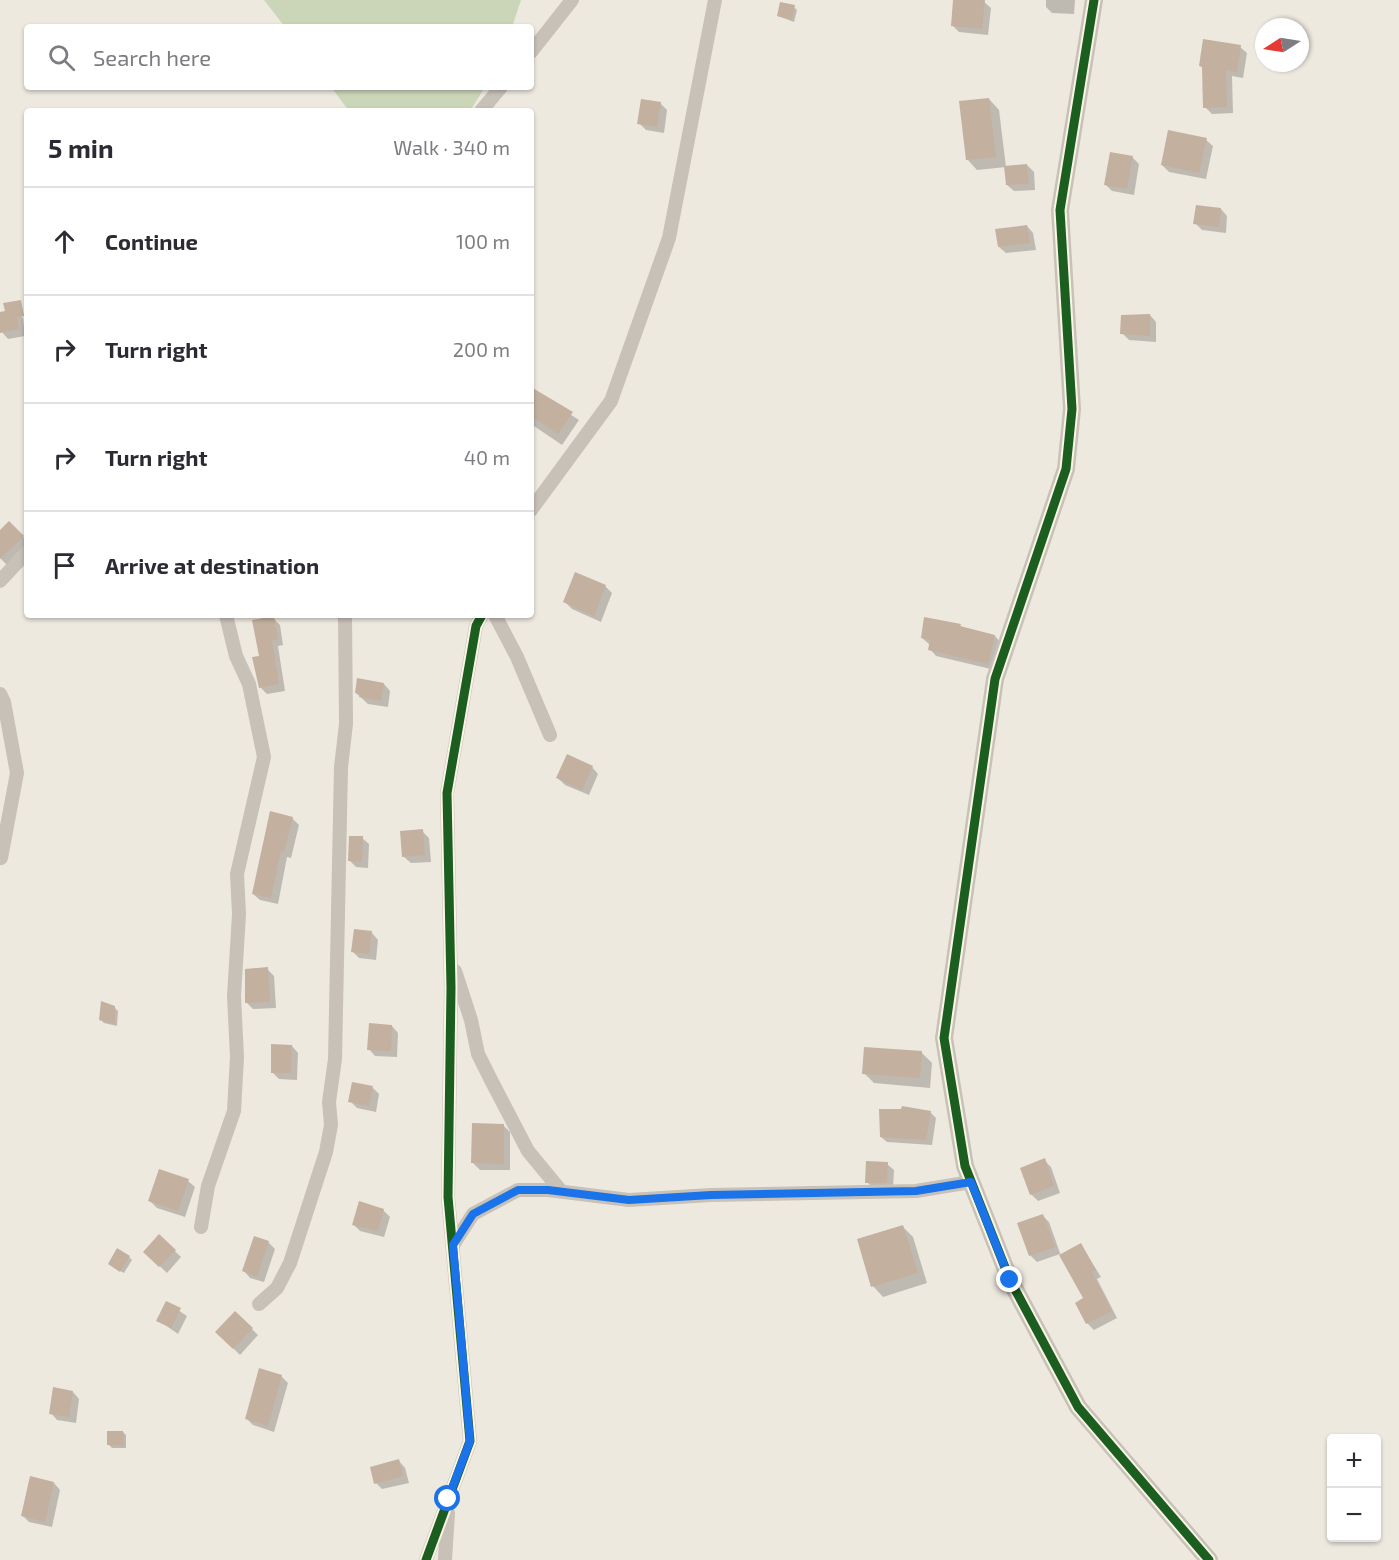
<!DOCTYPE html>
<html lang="en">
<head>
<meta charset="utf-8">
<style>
	body { margin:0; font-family:"Exo 2",sans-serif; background:#f7f7f7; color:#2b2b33 }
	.controls { position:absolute; right:18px; bottom:18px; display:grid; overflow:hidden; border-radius:6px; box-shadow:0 2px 4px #0004 }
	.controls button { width:54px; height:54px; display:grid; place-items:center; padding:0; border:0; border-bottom:2px solid #e1e1e2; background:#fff; color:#2b2b33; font:30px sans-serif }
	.compass { position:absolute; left:1255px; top:18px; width:54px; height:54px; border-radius:50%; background:#fff; box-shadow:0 2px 4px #0004; rotate:258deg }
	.stop { position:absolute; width:18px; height:18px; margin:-14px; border:4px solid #1a73e8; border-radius:50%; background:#fff }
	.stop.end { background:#1a73e8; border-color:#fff; box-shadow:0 2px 6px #0008 }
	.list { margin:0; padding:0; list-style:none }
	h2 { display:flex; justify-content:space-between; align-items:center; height:78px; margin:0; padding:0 24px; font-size:26px }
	h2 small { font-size:20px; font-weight:400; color:#7c7c81 }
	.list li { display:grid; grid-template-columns:39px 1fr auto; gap:18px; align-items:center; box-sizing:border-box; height:108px; padding:0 24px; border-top:2px solid #e1e1e2 }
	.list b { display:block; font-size:22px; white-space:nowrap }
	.list em { font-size:20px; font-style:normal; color:#7c7c81 }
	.icon { flex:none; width:33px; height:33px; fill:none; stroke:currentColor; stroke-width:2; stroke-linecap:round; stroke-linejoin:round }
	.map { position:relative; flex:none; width:1399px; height:1560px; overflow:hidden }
	.search { position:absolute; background:#fff; box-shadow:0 2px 4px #0004; left:24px; top:24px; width:510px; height:66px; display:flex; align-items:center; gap:15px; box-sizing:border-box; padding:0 21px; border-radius:6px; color:#7c7c81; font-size:22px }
	.panel { position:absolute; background:#fff; box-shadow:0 2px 4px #0004; left:24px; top:108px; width:510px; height:510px; border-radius:6px }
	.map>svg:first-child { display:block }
	.green { fill:#cbd5b8 }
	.shadow { fill:#0003 }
	.building { fill:#c3b09f }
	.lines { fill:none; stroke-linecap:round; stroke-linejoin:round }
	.minor { stroke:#c7c1b8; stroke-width:14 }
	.tertiary { stroke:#c7c1b8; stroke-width:18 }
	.cycleway-casing { stroke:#fbf5e6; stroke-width:13 }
	.cycleway { stroke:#1b5e20; stroke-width:9 }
	.route { stroke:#1a73e8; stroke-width:8 }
</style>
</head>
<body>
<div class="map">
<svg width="1399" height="1560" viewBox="0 0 1399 1560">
	<rect width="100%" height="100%" fill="#eee9df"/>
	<!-- green -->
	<g class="green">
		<polygon points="264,0 521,0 512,27 285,27"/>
		<polygon points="331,87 485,87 470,111 349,111"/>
	</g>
	<!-- shadow -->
	<g class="shadow">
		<polygon points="955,0 984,2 991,8 988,35 959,32 952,25"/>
		<polygon points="1046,0 1075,0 1074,14 1052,13 1046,7"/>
		<polygon points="794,7 797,10 794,22 778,16"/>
		<polygon points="1240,47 1247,53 1243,78 1232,76 1233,113 1212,114 1205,107 1204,69"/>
		<polygon points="989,99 999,110 1006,167 977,170 967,159"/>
		<polygon points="660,103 667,110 664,133 646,130 639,123"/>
		<polygon points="1206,140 1213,146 1206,179 1169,172 1162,165"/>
		<polygon points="1132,157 1139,164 1134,195 1112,191 1106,185"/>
		<polygon points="1027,165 1034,172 1035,190 1014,191 1007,185"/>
		<polygon points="1221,209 1227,216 1226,233 1202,230 1195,223"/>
		<polygon points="1027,226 1033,233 1036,250 1006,253 999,247"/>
		<polygon points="16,311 23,318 25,336 8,339 2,332 0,313"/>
		<polygon points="1150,315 1156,322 1156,342 1129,340 1122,333"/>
		<polygon points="536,392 579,420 562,445 531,424 531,400"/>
		<polygon points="9,523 27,541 27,546 7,565 0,558 0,532"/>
		<polygon points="576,574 606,587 612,593 601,622 572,609 565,602"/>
		<polygon points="273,618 280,625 283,645 278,646 285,691 267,694 260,687 261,657"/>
		<polygon points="960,625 964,629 995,636 1001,643 995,670 936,656 930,649 930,645 922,638"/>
		<polygon points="384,684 390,691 388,707 368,704 356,693"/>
		<polygon points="592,767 598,774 589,795 565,785 558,778"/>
		<polygon points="292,818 299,825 291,858 287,857 278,904 260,900 253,894"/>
		<polygon points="422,831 429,838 431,862 411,863 404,857"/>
		<polygon points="362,838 369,844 368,868 356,867 350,861"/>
		<polygon points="372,933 378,940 376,960 359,958 353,952"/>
		<polygon points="267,969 274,976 276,1008 253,1009 247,1003"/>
		<polygon points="115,1008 118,1011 117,1026 104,1023 101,1020"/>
		<polygon points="392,1026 398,1033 397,1057 375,1056 369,1049"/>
		<polygon points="292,1046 298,1053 297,1080 279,1079 272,1072"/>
		<polygon points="921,1052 932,1063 930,1088 874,1083 864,1073"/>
		<polygon points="373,1088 379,1094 376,1112 357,1108 350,1101"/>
		<polygon points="903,1111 930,1112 936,1118 932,1145 887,1142 881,1137"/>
		<polygon points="503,1125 510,1132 510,1170 480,1170 473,1163"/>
		<polygon points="1044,1160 1051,1167 1060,1193 1038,1201 1031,1194"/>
		<polygon points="887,1164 894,1170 893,1189 874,1189 867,1182"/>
		<polygon points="188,1181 195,1187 185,1217 157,1208 150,1201"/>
		<polygon points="383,1210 390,1217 384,1237 360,1231 354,1225"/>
		<polygon points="1042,1215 1049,1222 1061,1256 1060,1254 1037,1262 1030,1255"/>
		<polygon points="903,1227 913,1237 927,1283 883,1297 873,1286"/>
		<polygon points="159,1236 181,1257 167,1273 145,1252"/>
		<polygon points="268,1242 275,1249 264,1282 250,1278 244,1271"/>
		<polygon points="1081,1245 1101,1277 1097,1279 1117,1318 1094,1330 1087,1323"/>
		<polygon points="129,1257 132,1260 124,1273 113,1267"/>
		<polygon points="167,1303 187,1316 178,1334 158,1320"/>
		<polygon points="235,1313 258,1335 240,1355 217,1332"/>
		<polygon points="281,1376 288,1383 274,1432 253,1425 247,1419"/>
		<polygon points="73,1392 79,1399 76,1423 57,1420 51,1413"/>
		<polygon points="123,1432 126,1435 126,1448 112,1448 109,1445"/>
		<polygon points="399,1461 405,1468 409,1483 382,1489 376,1483"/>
		<polygon points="54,1483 60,1490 52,1527 29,1522 22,1515"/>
	</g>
	<!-- building -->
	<g class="building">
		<polygon points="953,0 985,0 982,29 951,26"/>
		<polygon points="780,2 795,5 792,20 777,16"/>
		<polygon points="1203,39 1241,45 1237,72 1226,70 1227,107 1203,108 1202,67 1199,66"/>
		<polygon points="989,98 996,157 966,160 959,101"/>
		<polygon points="641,99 661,102 657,127 637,124"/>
		<polygon points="1168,130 1207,138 1199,173 1161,165"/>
		<polygon points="1110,152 1133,156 1127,189 1104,185"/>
		<polygon points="1027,164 1029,184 1006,185 1004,166"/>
		<polygon points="1196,205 1221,208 1219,227 1193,224"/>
		<polygon points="1027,225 1030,243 998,247 995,229"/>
		<polygon points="21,300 24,316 17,317 19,329 0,333 0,312 5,311 3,303"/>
		<polygon points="1150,314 1150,336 1120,334 1121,315"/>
		<polygon points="531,387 573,412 558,434 531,416"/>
		<polygon points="9,521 24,536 0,559 0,530"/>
		<polygon points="575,572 606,585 594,616 563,602"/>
		<polygon points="274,616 278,639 272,640 279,684 259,688 252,657 259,656 252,620"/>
		<polygon points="924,617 961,624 960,626 995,635 988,664 928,650 930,640 921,638"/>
		<polygon points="357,678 384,683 381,701 359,697 360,694 355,693"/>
		<polygon points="567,754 593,766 582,790 556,778"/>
		<polygon points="270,811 293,817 284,852 281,851 271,898 252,894"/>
		<polygon points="423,829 425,855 402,857 400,831"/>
		<polygon points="349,836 363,836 362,862 348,861"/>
		<polygon points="354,929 372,931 369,954 351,952"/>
		<polygon points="268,967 270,1002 245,1003 245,969"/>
		<polygon points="101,1001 115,1006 115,1024 99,1020"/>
		<polygon points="369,1023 392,1025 391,1051 367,1050"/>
		<polygon points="271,1044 292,1045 291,1073 271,1073"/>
		<polygon points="864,1047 922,1051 920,1078 862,1074"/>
		<polygon points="352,1082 373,1086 369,1106 348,1102"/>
		<polygon points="902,1106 931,1111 926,1140 880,1137 879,1109 901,1109"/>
		<polygon points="472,1123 504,1124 504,1164 471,1163"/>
		<polygon points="1045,1158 1054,1186 1030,1195 1020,1168"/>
		<polygon points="866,1161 888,1162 887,1183 865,1183"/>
		<polygon points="159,1169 189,1179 178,1211 148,1201"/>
		<polygon points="359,1201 384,1209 378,1231 352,1225"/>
		<polygon points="1043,1214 1055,1247 1029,1256 1017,1223"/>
		<polygon points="903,1225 918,1273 871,1287 857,1239"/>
		<polygon points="159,1234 176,1250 159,1267 143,1252"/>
		<polygon points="254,1236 269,1241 257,1277 242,1271"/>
		<polygon points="1081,1243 1096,1270 1092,1272 1112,1311 1086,1324 1075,1303 1083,1298 1059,1255"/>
		<polygon points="117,1248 130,1256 120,1272 108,1264"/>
		<polygon points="166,1301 181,1308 171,1328 156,1321"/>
		<polygon points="235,1311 253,1328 233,1349 215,1332"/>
		<polygon points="259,1368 282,1375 268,1426 245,1419"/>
		<polygon points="53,1387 73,1391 69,1417 49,1414"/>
		<polygon points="107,1431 123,1431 124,1446 107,1445"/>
		<polygon points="399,1459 403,1476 374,1484 370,1467"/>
		<polygon points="30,1476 54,1482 45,1522 21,1516"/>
	</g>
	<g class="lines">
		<!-- minor -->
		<g class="minor">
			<polyline points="531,52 572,0"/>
			<polyline points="481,111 501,87"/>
			<polyline points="531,510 611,401 669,238 715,0"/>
			<polyline points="0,581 27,552"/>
			<polyline points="495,615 517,657 550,735"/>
			<polyline points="0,694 4,702 17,773 1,858"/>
			<polyline points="455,971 471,1020 478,1054 491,1080 528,1151 561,1191"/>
			<polyline points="201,1227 208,1186 234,1111 237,1057 234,996 239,914 237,874 264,757 249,684 236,656 226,615"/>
			<polyline points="453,1245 473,1214 518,1190 548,1190 629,1200 711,1195 916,1191 971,1182"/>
			<polyline points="259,1304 277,1288 290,1263 326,1152 331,1125 329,1102 335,1059 341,767 346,724 345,615"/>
			<polyline points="426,1560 470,1441 448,1197 451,988 447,793 476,626 482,615"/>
			<polyline points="445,1560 448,1513"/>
		</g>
		<!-- tertiary -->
		<polyline class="tertiary" points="1094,0 1060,210 1072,409 1066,469 995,679 944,1038 965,1166 1010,1280 1078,1407 1209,1560"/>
		<defs>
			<g id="cycleway">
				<polyline points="1094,0 1060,210 1072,409 1066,469 995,679 944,1038 965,1166 1010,1280 1078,1407 1209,1560"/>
				<polyline points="426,1560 470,1441 448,1197 451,988 447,793 476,626 482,615"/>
			</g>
		</defs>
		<!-- cycleway casing -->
		<use href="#cycleway" class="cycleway-casing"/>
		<!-- cycleway -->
		<use href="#cycleway" class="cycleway"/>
	</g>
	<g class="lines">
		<!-- route -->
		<polyline class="route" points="448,1499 470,1441 453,1245 473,1214 518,1190 548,1190 629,1200 711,1195 916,1191 971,1182 1010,1280"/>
	</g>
</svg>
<div class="controls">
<button>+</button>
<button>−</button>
</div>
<svg class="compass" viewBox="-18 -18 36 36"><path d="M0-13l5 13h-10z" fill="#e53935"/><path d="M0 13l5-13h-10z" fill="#7c7c81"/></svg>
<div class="stop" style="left:448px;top:1499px"></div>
<div class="stop end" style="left:1010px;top:1280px"></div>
<div class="search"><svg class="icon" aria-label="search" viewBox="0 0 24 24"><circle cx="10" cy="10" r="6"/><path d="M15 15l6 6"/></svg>Search here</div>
<section class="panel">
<h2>5 min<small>Walk · 340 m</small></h2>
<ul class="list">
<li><svg class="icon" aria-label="ahead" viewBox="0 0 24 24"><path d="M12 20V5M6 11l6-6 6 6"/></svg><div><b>Continue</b></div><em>100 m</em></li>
<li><svg class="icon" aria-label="right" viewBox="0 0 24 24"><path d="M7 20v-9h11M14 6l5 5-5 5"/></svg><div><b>Turn right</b></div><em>200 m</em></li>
<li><svg class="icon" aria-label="right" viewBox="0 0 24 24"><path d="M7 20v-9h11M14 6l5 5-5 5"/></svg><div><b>Turn right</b></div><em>40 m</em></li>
<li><svg class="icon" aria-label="arrive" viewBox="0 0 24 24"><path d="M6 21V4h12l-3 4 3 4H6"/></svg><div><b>Arrive at destination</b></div></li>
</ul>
</section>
</div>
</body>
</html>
